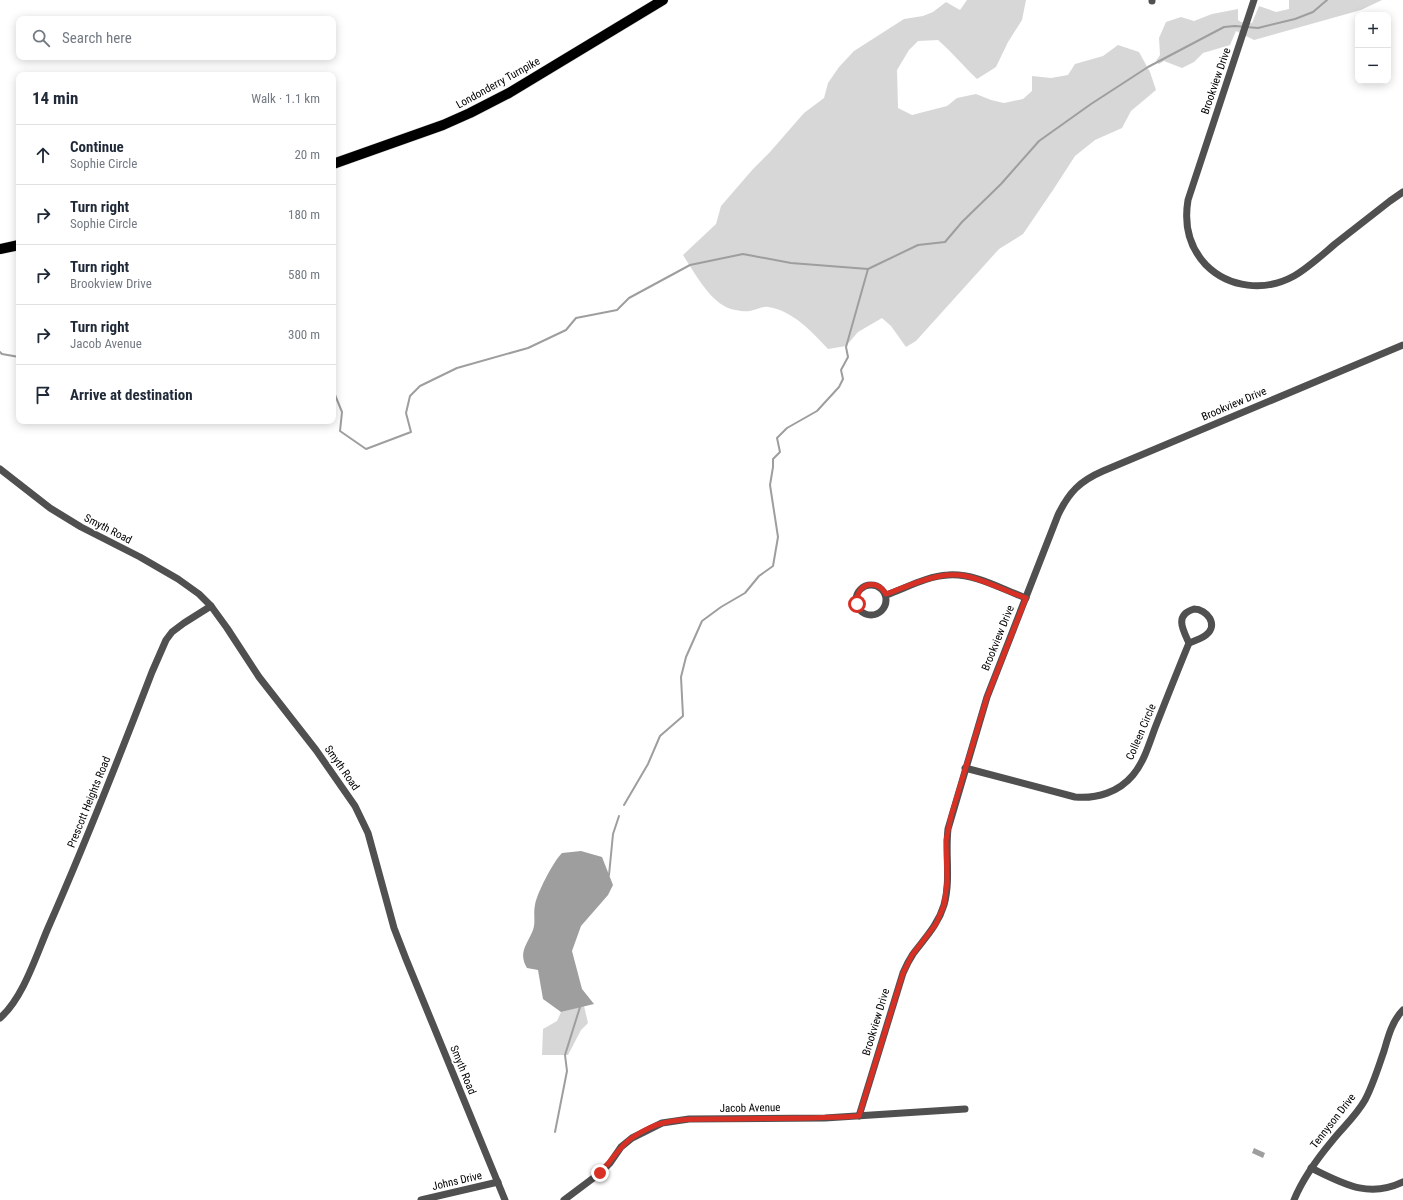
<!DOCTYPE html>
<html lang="en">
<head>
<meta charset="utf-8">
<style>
	body { margin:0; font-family:"Roboto Condensed",sans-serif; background:#f2f2f3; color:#1f2937 }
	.controls { position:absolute; right:12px; top:12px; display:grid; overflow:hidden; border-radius:8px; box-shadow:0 2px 10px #0003 }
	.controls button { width:36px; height:36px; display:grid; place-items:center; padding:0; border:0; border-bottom:1px solid #e0e1e3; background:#fff; color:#1f2937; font:20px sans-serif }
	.stop { position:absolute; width:12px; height:12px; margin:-9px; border:3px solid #d93025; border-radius:50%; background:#fff }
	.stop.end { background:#d93025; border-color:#fff; box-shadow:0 1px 4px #0008 }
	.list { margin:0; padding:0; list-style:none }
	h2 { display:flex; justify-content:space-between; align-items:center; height:52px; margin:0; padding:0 16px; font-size:17px }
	h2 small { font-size:13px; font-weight:400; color:#747a83 }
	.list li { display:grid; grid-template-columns:26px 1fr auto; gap:12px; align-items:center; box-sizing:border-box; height:60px; padding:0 16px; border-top:1px solid #e0e1e3 }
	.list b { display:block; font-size:15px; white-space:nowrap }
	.list p { margin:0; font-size:13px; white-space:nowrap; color:#747a83 }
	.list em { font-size:13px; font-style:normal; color:#747a83 }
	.icon { flex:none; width:22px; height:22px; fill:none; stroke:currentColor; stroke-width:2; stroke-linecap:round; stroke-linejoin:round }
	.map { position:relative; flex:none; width:1403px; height:1200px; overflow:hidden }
	.search { position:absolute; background:#fff; box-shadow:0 2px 10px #0003; left:16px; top:16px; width:320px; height:44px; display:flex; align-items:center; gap:10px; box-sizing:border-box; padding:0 14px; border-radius:8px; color:#747a83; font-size:15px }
	.panel { position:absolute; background:#fff; box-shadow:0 2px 10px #0003; left:16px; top:72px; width:320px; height:352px; border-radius:8px }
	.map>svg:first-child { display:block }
	.green { fill:#d7d7d7 }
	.water { fill:#9e9e9e }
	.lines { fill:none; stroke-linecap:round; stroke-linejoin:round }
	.stream { stroke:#9e9e9e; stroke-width:2 }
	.primary-casing { stroke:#dbdbdb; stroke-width:11 }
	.street { stroke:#505050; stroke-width:7 }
	.primary { stroke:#000; stroke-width:10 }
	.route { stroke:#d93025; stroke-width:5 }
	.labels { text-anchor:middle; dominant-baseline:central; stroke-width:3.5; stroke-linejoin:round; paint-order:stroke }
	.street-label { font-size:11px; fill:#000; stroke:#fff }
</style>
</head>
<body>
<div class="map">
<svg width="1403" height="1200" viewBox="0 0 1403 1200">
	<rect width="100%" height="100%" fill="#fff"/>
	<!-- green -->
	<g class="green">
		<path d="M967,0H1026L1022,20L1008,42L996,67L977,79C964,67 952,52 938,40L918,41L909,50L897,70L898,108L912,115L947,106L957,98L976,94L991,100L1004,103L1023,99L1032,91V76L1051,78L1068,75L1075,64L1103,56L1118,45L1139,52L1150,72L1156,90L1131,111L1122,128L1095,140L1075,156L1053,190L1023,234L999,249L916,341L906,347L891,326L882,318L858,332L846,346L828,349C812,332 792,310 768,307C763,306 756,310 750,311C744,312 732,310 726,307C708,298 694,272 683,255L716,224L721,206L753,169L770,152L804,113L824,98L828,83L839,67L854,51L904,19L923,16L933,12L946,2L960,10Z"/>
		<polygon points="1289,0 1382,0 1361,10 1254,40 1236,31 1230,45 1203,53 1194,62 1182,68 1164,61 1159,64 1156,61 1160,55 1159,38 1166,22 1181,17 1194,21 1212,14 1238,9 1238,20 1241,22 1252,23 1259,6 1276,12 1289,9"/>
		<polygon points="584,1006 588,1023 581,1030 568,1055 542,1055 543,1029 557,1021 561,1012"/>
	</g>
	<!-- water -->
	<g class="water">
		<path d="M581,851L602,857L613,885L608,895L581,926L572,951L582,989L594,1004L561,1012L543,999L538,970L527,968C518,952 527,945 533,930C536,922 533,914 535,905C537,893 553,862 562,853Z"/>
		<polygon points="1254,1148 1265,1153 1263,1158 1252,1153"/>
	</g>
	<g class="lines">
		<!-- stream -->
		<g class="stream">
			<polyline points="0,352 2,354 19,357"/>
			<polyline points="333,390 342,412 340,431 366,449 411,432 406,413 410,396 420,386 457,368 528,348 566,330 576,318 617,310 629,298 690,265 743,254 791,263 868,269 918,245 945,242 962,222 1001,184 1039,141 1091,104 1148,67 1224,27 1235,26 1258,28 1295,19 1313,12 1327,0"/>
			<polyline points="624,805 648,764 660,736 683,716 681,677 686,657 702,621 721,607 745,593 759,576 773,566 778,537 770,485 773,467 773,459 780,452 777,438 787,428 817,411 839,387 843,379 841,370 848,357 846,347 868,269"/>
			<polyline points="608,876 609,875 613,834 619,816"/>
			<polyline points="555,1132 567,1071 565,1055 580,1007 578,1006"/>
		</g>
		<defs>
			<g id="primary">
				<polyline points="333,164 443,125 470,113 509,93 663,0"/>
				<polyline points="0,249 19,245"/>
			</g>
		</defs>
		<!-- primary casing -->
		<use href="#primary" class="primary-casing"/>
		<!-- street -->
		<g class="street">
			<path d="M1254,0L1188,200C1184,224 1189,247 1206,265C1229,288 1265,292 1294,276C1308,268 1322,255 1335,244C1353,230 1372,215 1390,201L1403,192"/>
			<polyline points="1152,1 1152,0"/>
			<polyline points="0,469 50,508 81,527 140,557 178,579 199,594 211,606 227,628 259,677 316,750 355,806 368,833 394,928 406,959 505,1200"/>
			<circle cx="871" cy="600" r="15"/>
			<path d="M886,595C906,588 927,576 948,575C975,573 1001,589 1026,598"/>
			<path d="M1194,609C1207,609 1219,625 1206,635C1201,639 1194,641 1189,643C1183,630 1174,615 1194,609Z"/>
			<path d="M965,768L1075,797C1097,799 1119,792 1133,775C1144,762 1149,744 1155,728C1166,700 1177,672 1189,643"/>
			<path d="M0,1018C23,998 36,956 48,928C85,844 119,758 152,672L166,640L172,632L184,623L211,606"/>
			<path d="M859,1116L903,973C906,966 909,960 913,954C925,938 938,925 944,905C951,880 945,854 948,829L987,697L1058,515C1069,492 1080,481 1103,471L1403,345"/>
			<path d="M1311,1168C1342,1183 1368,1199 1403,1182"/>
			<polyline points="421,1200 498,1182"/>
			<polyline points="564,1200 600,1173 610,1163 621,1147 632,1138 662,1123 689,1119 825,1118 965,1109"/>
			<path d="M1294,1200C1303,1178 1317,1159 1332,1141C1343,1127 1356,1116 1365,1100C1373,1085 1378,1068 1384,1051C1388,1037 1392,1021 1403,1010"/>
		</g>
		<!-- primary -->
		<use href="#primary" class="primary"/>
	</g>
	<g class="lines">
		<!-- route -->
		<path class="route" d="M600,1173C611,1162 619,1146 633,1137C641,1132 653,1125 663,1123C685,1118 708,1119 730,1119C773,1118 816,1119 859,1116L903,973L912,955L936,924L944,905L947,882L946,840L951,816L987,697L1026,598C1007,592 989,582 970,577C942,569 912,585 886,594C876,577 855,584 857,604"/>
	</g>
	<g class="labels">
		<!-- street labels -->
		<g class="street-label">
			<text transform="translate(1216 81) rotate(-71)">Brookview Drive</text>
			<text transform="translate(498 83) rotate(-29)">Londonderry Turnpike</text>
			<text transform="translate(1234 404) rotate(-23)">Brookview Drive</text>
			<text transform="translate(108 529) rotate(27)">Smyth Road</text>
			<text transform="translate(998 638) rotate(-68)">Brookview Drive</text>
			<text transform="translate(1141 732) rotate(-67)">Colleen Circle</text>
			<text transform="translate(342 768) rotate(55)">Smyth Road</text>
			<text transform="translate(89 802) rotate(-68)">Prescott Heights Road</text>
			<text transform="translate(876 1022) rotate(-73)">Brookview Drive</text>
			<text transform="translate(463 1070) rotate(68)">Smyth Road</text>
			<text transform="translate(750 1108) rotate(-1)">Jacob Avenue</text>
			<text transform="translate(1333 1121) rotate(-52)">Tennyson Drive</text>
			<text transform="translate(457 1181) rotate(-13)">Johns Drive</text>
		</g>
	</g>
</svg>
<div class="controls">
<button>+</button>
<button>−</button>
</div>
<div class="stop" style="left:857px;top:604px"></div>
<div class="stop end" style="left:600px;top:1173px"></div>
<div class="search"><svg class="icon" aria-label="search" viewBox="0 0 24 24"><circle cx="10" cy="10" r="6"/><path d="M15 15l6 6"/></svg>Search here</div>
<section class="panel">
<h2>14 min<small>Walk · 1.1 km</small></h2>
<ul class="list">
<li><svg class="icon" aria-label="ahead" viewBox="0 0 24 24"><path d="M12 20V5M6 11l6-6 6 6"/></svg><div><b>Continue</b><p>Sophie Circle</p></div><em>20 m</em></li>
<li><svg class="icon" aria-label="right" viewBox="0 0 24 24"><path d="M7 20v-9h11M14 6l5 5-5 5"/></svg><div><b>Turn right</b><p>Sophie Circle</p></div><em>180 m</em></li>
<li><svg class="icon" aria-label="right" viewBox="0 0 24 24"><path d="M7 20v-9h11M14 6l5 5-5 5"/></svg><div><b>Turn right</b><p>Brookview Drive</p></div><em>580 m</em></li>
<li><svg class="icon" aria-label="right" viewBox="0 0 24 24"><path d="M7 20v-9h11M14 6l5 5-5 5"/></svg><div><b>Turn right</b><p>Jacob Avenue</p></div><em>300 m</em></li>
<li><svg class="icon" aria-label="arrive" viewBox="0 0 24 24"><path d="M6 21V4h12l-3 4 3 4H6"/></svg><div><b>Arrive at destination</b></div></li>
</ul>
</section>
</div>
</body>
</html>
